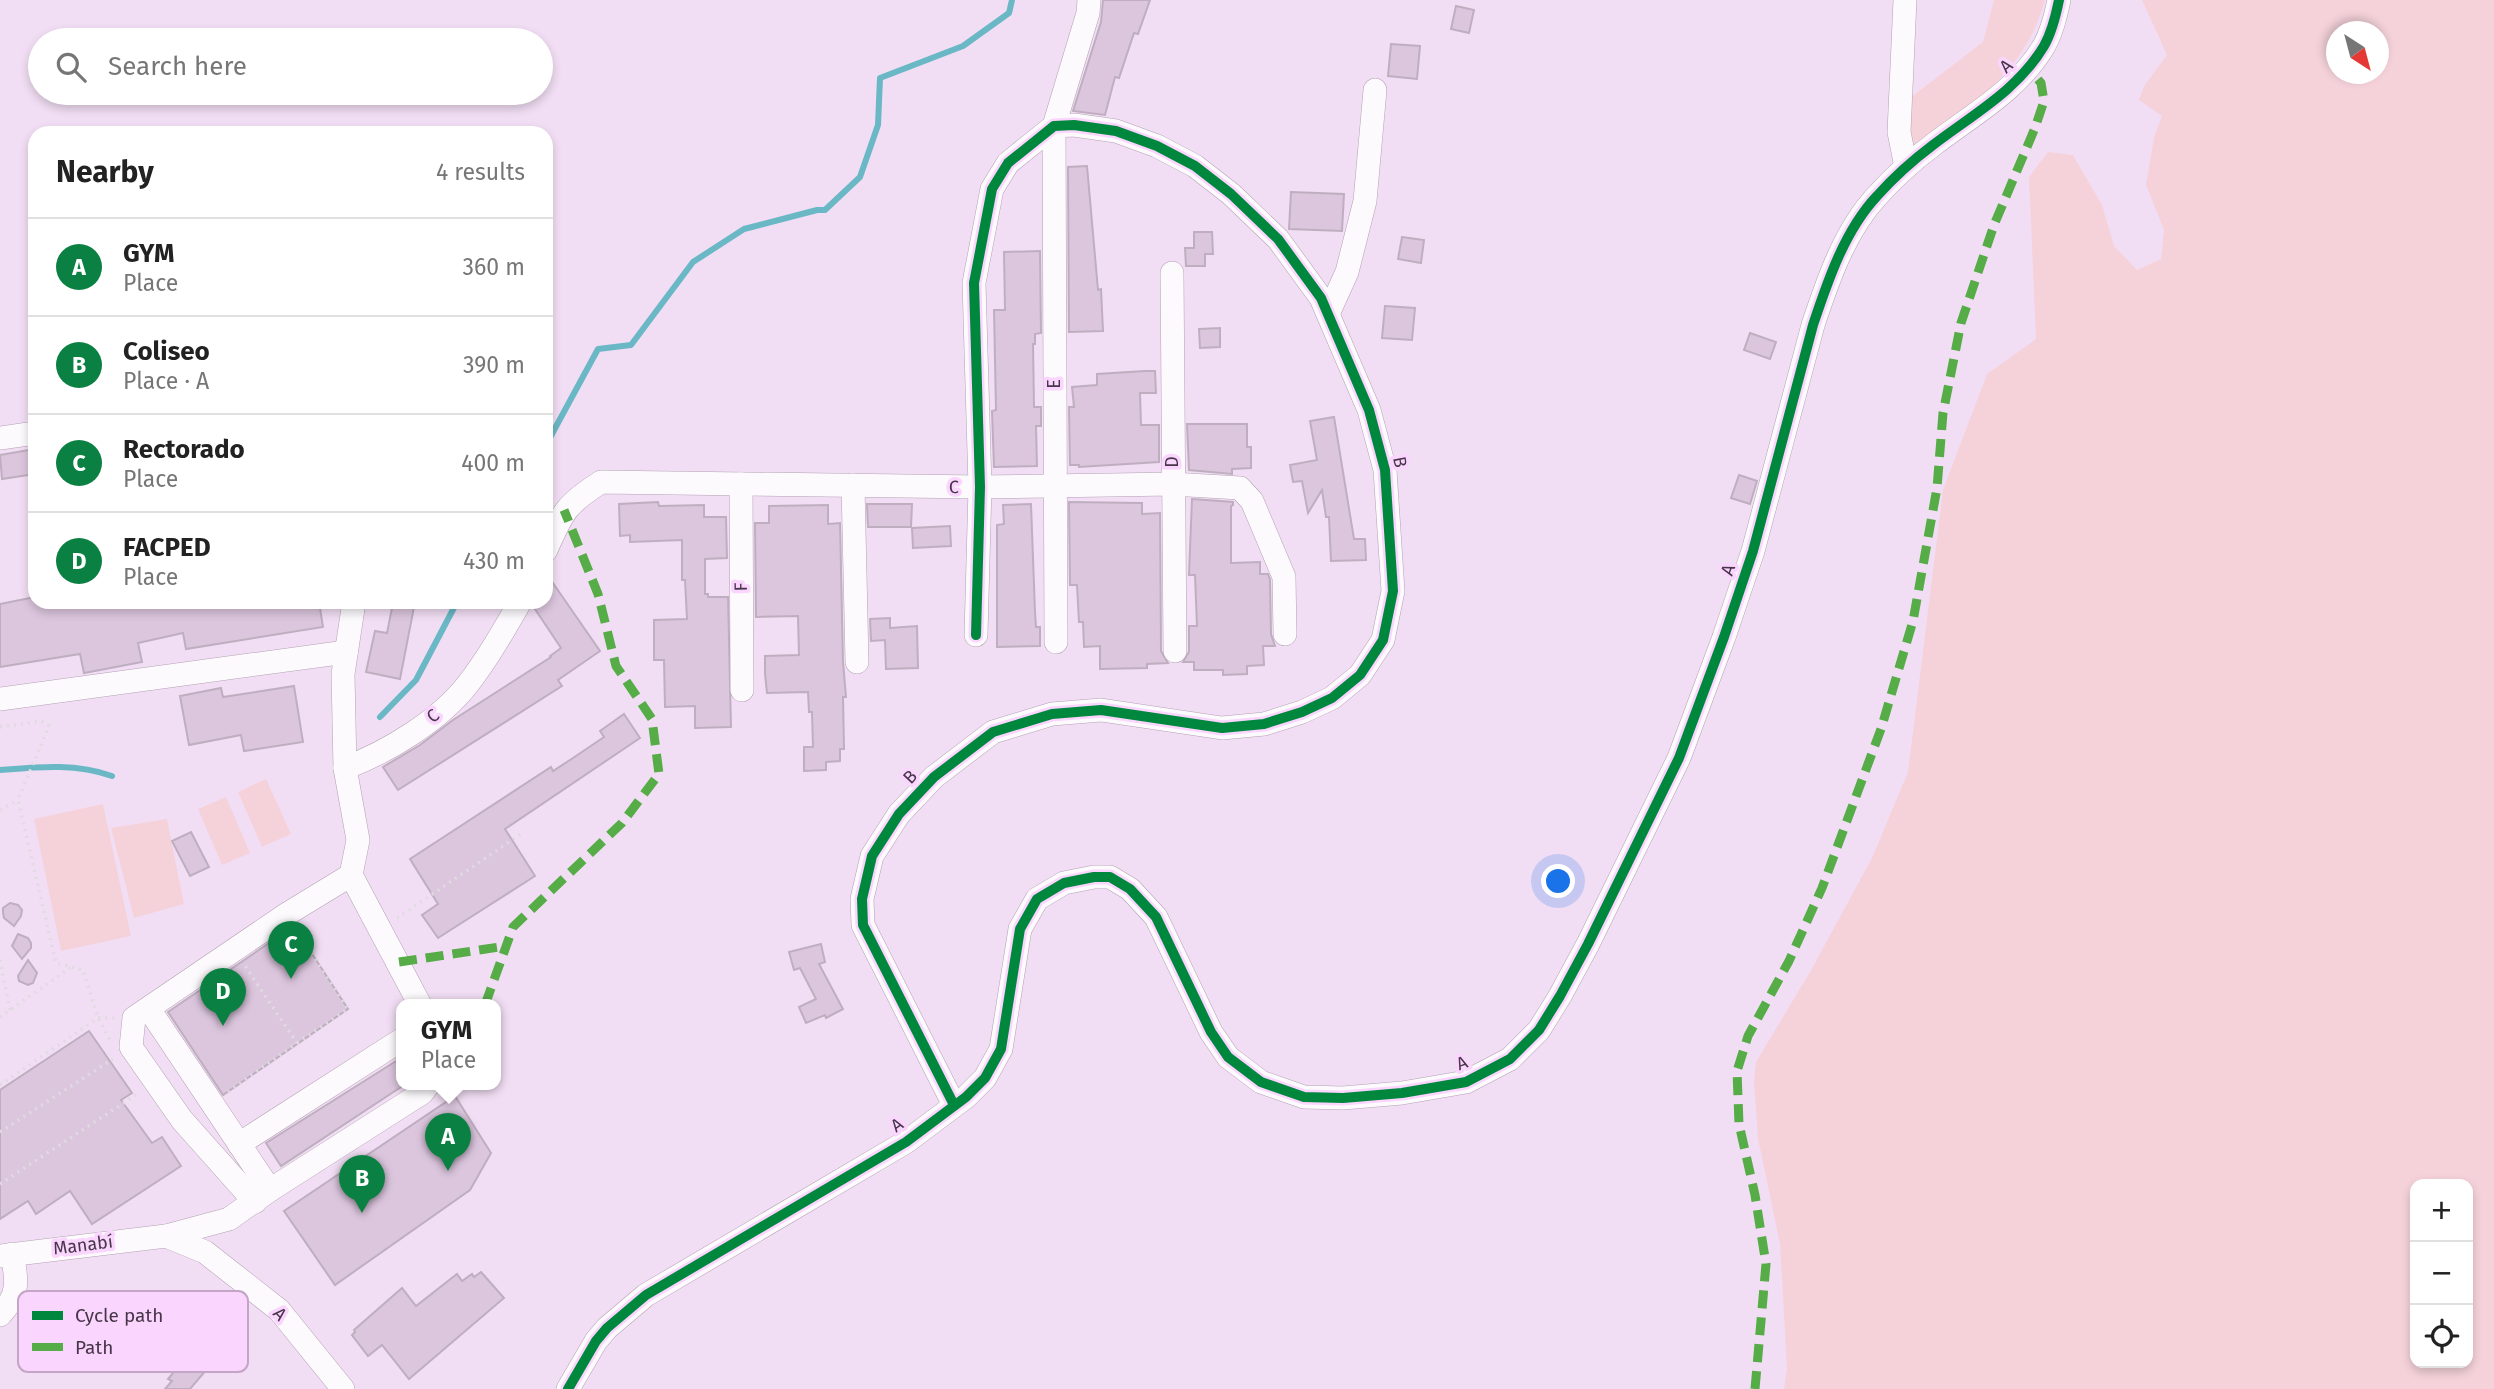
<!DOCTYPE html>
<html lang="en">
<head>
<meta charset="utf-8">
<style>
	body { margin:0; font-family:"Fira Sans",sans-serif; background:#f6f6f6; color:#222 }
	.controls { position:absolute; right:21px; bottom:21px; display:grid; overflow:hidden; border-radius:14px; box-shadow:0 4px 10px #0003 }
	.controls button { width:63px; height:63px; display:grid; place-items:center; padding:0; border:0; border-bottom:2px solid #e0e0e0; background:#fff; color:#222; font:35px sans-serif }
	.compass { position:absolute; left:2326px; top:21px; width:63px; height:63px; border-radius:50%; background:#fff; box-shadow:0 4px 10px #0003; rotate:144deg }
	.you { position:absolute; left:1559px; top:882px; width:24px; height:24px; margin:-18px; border:5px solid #fff; border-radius:50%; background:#1a73e8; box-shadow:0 0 0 10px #1a73e833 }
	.badge { display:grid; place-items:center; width:46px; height:46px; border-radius:50%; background:#0b8043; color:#fff; font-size:23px; font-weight:700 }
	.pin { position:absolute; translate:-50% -58px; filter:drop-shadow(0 2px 4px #0008) }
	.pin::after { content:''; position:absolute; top:37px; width:24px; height:21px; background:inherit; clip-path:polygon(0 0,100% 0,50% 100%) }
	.popup { position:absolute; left:396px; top:999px; width:105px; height:91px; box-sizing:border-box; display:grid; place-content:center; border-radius:14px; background:#fff; filter:drop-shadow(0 2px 5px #0005); font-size:23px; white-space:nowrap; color:#767676 }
	.popup b { font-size:26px; color:#222 }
	.popup::after { content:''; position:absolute; left:50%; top:100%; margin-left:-14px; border:14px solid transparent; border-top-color:#fff }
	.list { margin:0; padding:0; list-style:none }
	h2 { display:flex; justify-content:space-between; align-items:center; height:91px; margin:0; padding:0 28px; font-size:30px }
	h2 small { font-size:23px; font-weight:400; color:#767676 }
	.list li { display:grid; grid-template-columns:46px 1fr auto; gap:21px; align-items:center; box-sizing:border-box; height:98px; padding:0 28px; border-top:2px solid #e0e0e0 }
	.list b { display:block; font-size:26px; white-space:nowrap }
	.list p { margin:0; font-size:23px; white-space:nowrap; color:#767676 }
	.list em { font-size:23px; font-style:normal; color:#767676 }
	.icon { flex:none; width:38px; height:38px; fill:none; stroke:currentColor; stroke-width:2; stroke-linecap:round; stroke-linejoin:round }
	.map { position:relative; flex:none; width:2494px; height:1389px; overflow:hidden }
	.search { position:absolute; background:#fff; box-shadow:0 4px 10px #0003; left:28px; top:28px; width:525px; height:77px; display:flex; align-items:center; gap:18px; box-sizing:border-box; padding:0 24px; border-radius:38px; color:#767676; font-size:26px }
	.panel { position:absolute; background:#fff; box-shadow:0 4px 10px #0003; left:28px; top:126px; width:525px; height:483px; border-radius:21px }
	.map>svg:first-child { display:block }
	.green { fill:#f5d2da; fill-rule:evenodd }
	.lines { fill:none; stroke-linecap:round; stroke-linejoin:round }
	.stream { stroke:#6ab8c5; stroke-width:6 }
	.building { fill:#dcc6de; stroke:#bfaec0; stroke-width:2 }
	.minor-casing { stroke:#b2a1b3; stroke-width:24 }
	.path { stroke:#e0dae1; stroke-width:3.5; stroke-dasharray:2 5; stroke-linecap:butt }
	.minor { stroke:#fdfafd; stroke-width:23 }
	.quiet { stroke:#56ac47; stroke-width:9; stroke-dasharray:18 9; stroke-linecap:butt }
	.cycleway-casing { stroke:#fad5fd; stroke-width:15 }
	.cycleway { stroke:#00873e; stroke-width:10 }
	.labels { text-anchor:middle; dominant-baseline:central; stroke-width:7; stroke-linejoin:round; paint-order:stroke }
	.street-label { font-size:18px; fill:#473549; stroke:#fad5fd }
	.key { fill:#fad5fd; stroke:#c4a5c7; stroke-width:2 }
	.key-label { font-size:19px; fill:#473549 }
</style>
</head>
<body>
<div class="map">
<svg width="2494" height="1389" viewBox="0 0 2494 1389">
	<rect width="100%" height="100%" fill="#f2def4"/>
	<!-- green -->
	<g class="green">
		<path d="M1994,0H2045C2026,71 1971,109 1911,146L1906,101L1983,42Z"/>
		<path d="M2142,0H2494V1389H1784L1787,1368L1780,1244L1758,1139L1754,1080L1756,1062L1810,972L1872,858L1908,772L1943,490L1987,374L2036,339L2029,177L2048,152L2073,155L2102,205L2114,246L2137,270L2161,259L2164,230L2146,185L2154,137L2162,116L2139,100L2144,86L2167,55ZM2336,32H2378V74H2336ZM2468,1184V1363H2415V1184Z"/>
		<polygon points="266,779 291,834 262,847 238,792"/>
		<polygon points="226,797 250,853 222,865 198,809"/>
		<polygon points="103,804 131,936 61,951 34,819"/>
		<polygon points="167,819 184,904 134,918 111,828"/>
	</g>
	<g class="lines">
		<!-- stream -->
		<g class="stream">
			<polyline points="546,445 598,349 631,345 693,262 744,229 817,210 825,210 860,177 878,125 880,78 963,46 1009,13 1012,0"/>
			<polyline points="380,717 416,680 457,602"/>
			<path d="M0,770C38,767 75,763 112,776"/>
		</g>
	</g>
	<!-- building -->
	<g class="building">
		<polygon points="1103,0 1150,0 1138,34 1134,33 1119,78 1115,77 1105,115 1073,111 1101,22"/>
		<polygon points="1456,6 1474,10 1469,33 1451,29"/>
		<polygon points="1391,44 1420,46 1417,79 1388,76"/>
		<polygon points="1087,166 1098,290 1101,289 1103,331 1069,332 1068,167"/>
		<polygon points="1291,192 1344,194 1342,231 1289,229"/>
		<polygon points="1194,232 1212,232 1213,254 1205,254 1205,266 1186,266 1185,248 1194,248"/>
		<polygon points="1402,237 1424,240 1421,263 1398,259"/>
		<polygon points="1040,251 1041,333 1035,334 1035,344 1033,344 1034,407 1041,407 1041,426 1036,426 1037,466 994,467 992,411 996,410 994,310 1005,310 1004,252"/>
		<polygon points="1385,306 1415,308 1412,340 1382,338"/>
		<polygon points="1220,328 1220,347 1200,348 1199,329"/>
		<polygon points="1750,333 1776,342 1770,359 1744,350"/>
		<polygon points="1145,371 1155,371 1156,393 1140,393 1141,425 1159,425 1159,462 1079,467 1079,465 1070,465 1069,407 1074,407 1072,387 1097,385 1097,374"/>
		<polygon points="1334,417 1354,539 1365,539 1366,560 1331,561 1329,517 1326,517 1322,490 1308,513 1302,481 1293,482 1290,465 1317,460 1310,421"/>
		<polygon points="1187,424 1247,424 1247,447 1251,447 1251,468 1232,469 1232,474 1189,470"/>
		<polygon points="35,449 35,474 2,479 0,455"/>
		<polygon points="1739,475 1757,481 1750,504 1731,498"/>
		<polygon points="1192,499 1233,502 1233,505 1231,506 1231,563 1260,562 1260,574 1268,574 1270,580 1271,634 1275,646 1263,646 1264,665 1247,666 1247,674 1223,675 1223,670 1194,670 1194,662 1183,662 1189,652 1189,626 1197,626 1195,575 1189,575"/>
		<polygon points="658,502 659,506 704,505 704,517 726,517 727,558 705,559 705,594 708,594 708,597 728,597 731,727 695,728 695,706 665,707 664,660 654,660 654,620 687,619 685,580 682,580 682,540 630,542 630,535 620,536 619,504"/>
		<polygon points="1069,502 1142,503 1142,514 1160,513 1161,651 1168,663 1147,664 1147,668 1100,669 1100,646 1084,647 1083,622 1079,622 1077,585 1070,585"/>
		<polygon points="867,504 912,504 911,527 868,527"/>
		<polygon points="1031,504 1035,612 1036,627 1040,627 1040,646 997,647 997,525 1004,524 1003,505"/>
		<polygon points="828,505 828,524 840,523 843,662 846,697 843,697 844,749 840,749 840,761 826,762 826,770 804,771 804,747 813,747 812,712 809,712 808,692 767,693 765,674 765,656 799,655 798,616 756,617 755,523 769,523 769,506"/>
		<polygon points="950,526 951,546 913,548 912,528"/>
		<polygon points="546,573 600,651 558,680 562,686 398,790 383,767 420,745 453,720 551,657 550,656 561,648 533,606 534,602 546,602"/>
		<polygon points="35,597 35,602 286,602 286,607 319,602 323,627 186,649 183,633 138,643 142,662 84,673 80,654 0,667 0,604"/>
		<polygon points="393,603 414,607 400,679 366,672 375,631 387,633"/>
		<polygon points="890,618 890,628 917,626 918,668 886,669 885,640 871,641 870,619"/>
		<polygon points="294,686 303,742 244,751 241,735 189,745 180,696 221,688 223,697"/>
		<polygon points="624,714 640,738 505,829 535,876 438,938 422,915 438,904 410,859 551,767 553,771 573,758 604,737 600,731"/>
		<polygon points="191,832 209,867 190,876 172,841"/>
		<polygon points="10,903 18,905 22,910 21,916 14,926 4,918 3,913 3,908"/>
		<polygon points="294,926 348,1009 223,1095 168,1012"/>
		<polygon points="18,934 28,938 31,943 31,948 22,959 12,946"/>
		<polygon points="821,944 825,962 819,964 843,1009 826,1018 825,1015 806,1023 799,1007 816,999 800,968 794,970 789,952"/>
		<polygon points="28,960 37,973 33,983 28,985 19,981 18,976"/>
		<polygon points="89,1031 132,1093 121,1100 152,1143 162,1137 181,1166 92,1224 70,1191 36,1214 28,1201 0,1219 0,1090"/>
		<polygon points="401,1058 401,1087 281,1166 266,1143"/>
		<polygon points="455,1096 491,1153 470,1190 335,1285 284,1211"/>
		<polygon points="481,1272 504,1298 409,1379 382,1345 368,1356 352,1335 355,1332 354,1330 402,1288 416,1306 457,1274 462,1281 472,1274 474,1277"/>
		<polygon points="206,1334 224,1349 190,1389 165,1389 172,1381 168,1379"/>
	</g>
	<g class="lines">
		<defs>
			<g id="minor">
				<polyline points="1905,0 1899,132 1906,167"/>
				<polyline points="1172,273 1175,651"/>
				<polyline points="1328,314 1347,272 1365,201 1375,90"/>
				<polyline points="0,438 35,433"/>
				<polyline points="741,484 742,690"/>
				<polyline points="853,485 857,662"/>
				<path d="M546,550C563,512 565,505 601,482L980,487L1172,484L1240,488L1252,501L1284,577L1285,634"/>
				<polyline points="354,602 343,674 345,768 358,840 351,875 420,1005"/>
				<polyline points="1056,642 1054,126 1088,13 1089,0"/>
				<polyline points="0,699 346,652"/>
				<path d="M345,768C388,752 440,720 468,684C488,658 504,630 520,602"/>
				<polyline points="149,1009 270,1190"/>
				<polyline points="954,1105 863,925 862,899 872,856 899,814 934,777 993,732 1052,714 1101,710 1222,728 1264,724 1302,712 1332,698 1360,675 1383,640 1393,591 1385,470 1369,410 1321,298 1278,239 1231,194 1195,166 1157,146 1116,131 1074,125 1054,126 1008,163 992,189 974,283 980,487 976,635"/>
				<polyline points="239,1144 401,1040"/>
				<polyline points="255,1202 182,1120 131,1047 134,1018 287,914 351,875"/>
				<polyline points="166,1236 205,1252 279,1310 343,1389"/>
				<polyline points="0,1256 166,1236 229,1219 270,1190 422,1093 428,1085"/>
				<path d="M0,1315C20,1294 17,1280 12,1254"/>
				<path d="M568,1389L596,1341L607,1328L646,1295L906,1142L966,1097L985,1078L1001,1049L1020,929L1037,899L1064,883L1094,877H1110L1130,889L1156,917L1211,1032L1228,1057L1261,1082L1304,1097L1343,1098L1402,1093L1466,1082L1510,1059L1539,1030L1560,996L1588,944L1679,758L1724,637L1753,551L1813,325C1828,280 1845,230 1877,196C1894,177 1913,160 1933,145C1972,115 2018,90 2044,46C2052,32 2056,15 2059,0"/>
			</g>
		</defs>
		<!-- minor casing -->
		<use href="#minor" class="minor-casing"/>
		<!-- path -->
		<g class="path">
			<polyline points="0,727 41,721 49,726 18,800 56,963 83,970 98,1018 110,1040"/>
			<polyline points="0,810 18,800"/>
			<polyline points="397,918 521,834"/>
			<polyline points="0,960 10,1010"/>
			<polyline points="0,1017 70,968"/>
			<polyline points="297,1043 348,1009 299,933"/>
			<polyline points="0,1085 98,1018 114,1018"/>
			<polyline points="228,1092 297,1043 245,966"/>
			<polyline points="0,1132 113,1059"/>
			<polyline points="0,1184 139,1093"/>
		</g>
		<!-- minor -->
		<use href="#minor" class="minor"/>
		<!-- quiet -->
		<g class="quiet">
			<polyline points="399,962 506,946"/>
			<polyline points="485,1005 513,927 622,823 659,774 652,719 616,666 598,594 564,510"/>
			<polyline points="1755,1389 1766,1264 1755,1195 1739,1124 1737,1071 1748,1036 1789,961 1822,888 1881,729 1913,621 1937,488 1943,413 1961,323 1994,225 2035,128 2044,101 2041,83 2029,69"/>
		</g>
		<defs>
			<g id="cycleway">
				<polyline points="954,1105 863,925 862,899 872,856 899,814 934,777 993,732 1052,714 1101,710 1222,728 1264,724 1302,712 1332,698 1360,675 1383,640 1393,591 1385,470 1369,410 1321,298 1278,239 1231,194 1195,166 1157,146 1116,131 1074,125 1054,126 1008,163 992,189 974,283 980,487 976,635"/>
				<path d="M568,1389L596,1341L607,1328L646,1295L906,1142L966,1097L985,1078L1001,1049L1020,929L1037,899L1064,883L1094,877H1110L1130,889L1156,917L1211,1032L1228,1057L1261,1082L1304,1097L1343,1098L1402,1093L1466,1082L1510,1059L1539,1030L1560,996L1588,944L1679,758L1724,637L1753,551L1813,325C1828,280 1845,230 1877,196C1894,177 1913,160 1933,145C1972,115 2018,90 2044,46C2052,32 2056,15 2059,0"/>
			</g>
		</defs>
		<!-- cycleway casing -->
		<use href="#cycleway" class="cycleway-casing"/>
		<!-- cycleway -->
		<use href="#cycleway" class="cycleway"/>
	</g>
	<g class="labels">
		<!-- street labels -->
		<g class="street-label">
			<text transform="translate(2006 66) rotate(-42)">A</text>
			<text transform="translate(1054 384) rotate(-90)">E</text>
			<text transform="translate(1172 462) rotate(-90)">D</text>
			<text transform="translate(1400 462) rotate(79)">B</text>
			<text transform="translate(954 487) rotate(1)">C</text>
			<text transform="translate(1728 570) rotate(-71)">A</text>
			<text transform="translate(741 587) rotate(-91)">F</text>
			<text transform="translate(433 716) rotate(-39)">C</text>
			<text transform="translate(910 777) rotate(-47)">B</text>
			<text transform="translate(1462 1063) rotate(-21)">A</text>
			<text transform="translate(897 1125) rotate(-34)">A</text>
			<text transform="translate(83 1245) rotate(-7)">Manabí</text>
			<text transform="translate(280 1314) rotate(47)">A</text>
		</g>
	</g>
	<!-- legend -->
	<rect x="18" y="1291" width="230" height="81" rx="10" class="key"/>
	<rect x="32" y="1311" width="31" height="9" fill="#00873e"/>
	<rect x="32" y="1343" width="31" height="8" fill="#56ac47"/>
	<g class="key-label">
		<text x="75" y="1322">Cycle path</text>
		<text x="75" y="1354">Path</text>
	</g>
</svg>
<div class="controls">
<button>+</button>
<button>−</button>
<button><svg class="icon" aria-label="locate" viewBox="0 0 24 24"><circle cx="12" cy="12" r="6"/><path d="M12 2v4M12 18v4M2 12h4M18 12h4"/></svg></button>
</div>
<svg class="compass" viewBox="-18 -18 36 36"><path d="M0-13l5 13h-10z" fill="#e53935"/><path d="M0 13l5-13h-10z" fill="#767676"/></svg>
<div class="you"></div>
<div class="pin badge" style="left:448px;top:1171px">A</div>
<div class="popup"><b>GYM</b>Place</div>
<div class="pin badge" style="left:362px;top:1213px">B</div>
<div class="pin badge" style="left:291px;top:979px">C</div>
<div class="pin badge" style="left:223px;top:1026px">D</div>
<div class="search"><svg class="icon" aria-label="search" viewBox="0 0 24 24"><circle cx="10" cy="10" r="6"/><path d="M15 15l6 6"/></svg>Search here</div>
<section class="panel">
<h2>Nearby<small>4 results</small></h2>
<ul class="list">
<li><span class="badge">A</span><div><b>GYM</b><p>Place</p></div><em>360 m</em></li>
<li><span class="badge">B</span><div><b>Coliseo</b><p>Place · A</p></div><em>390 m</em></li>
<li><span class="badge">C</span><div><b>Rectorado</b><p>Place</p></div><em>400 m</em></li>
<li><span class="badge">D</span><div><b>FACPED</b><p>Place</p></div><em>430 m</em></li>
</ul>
</section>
</div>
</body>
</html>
